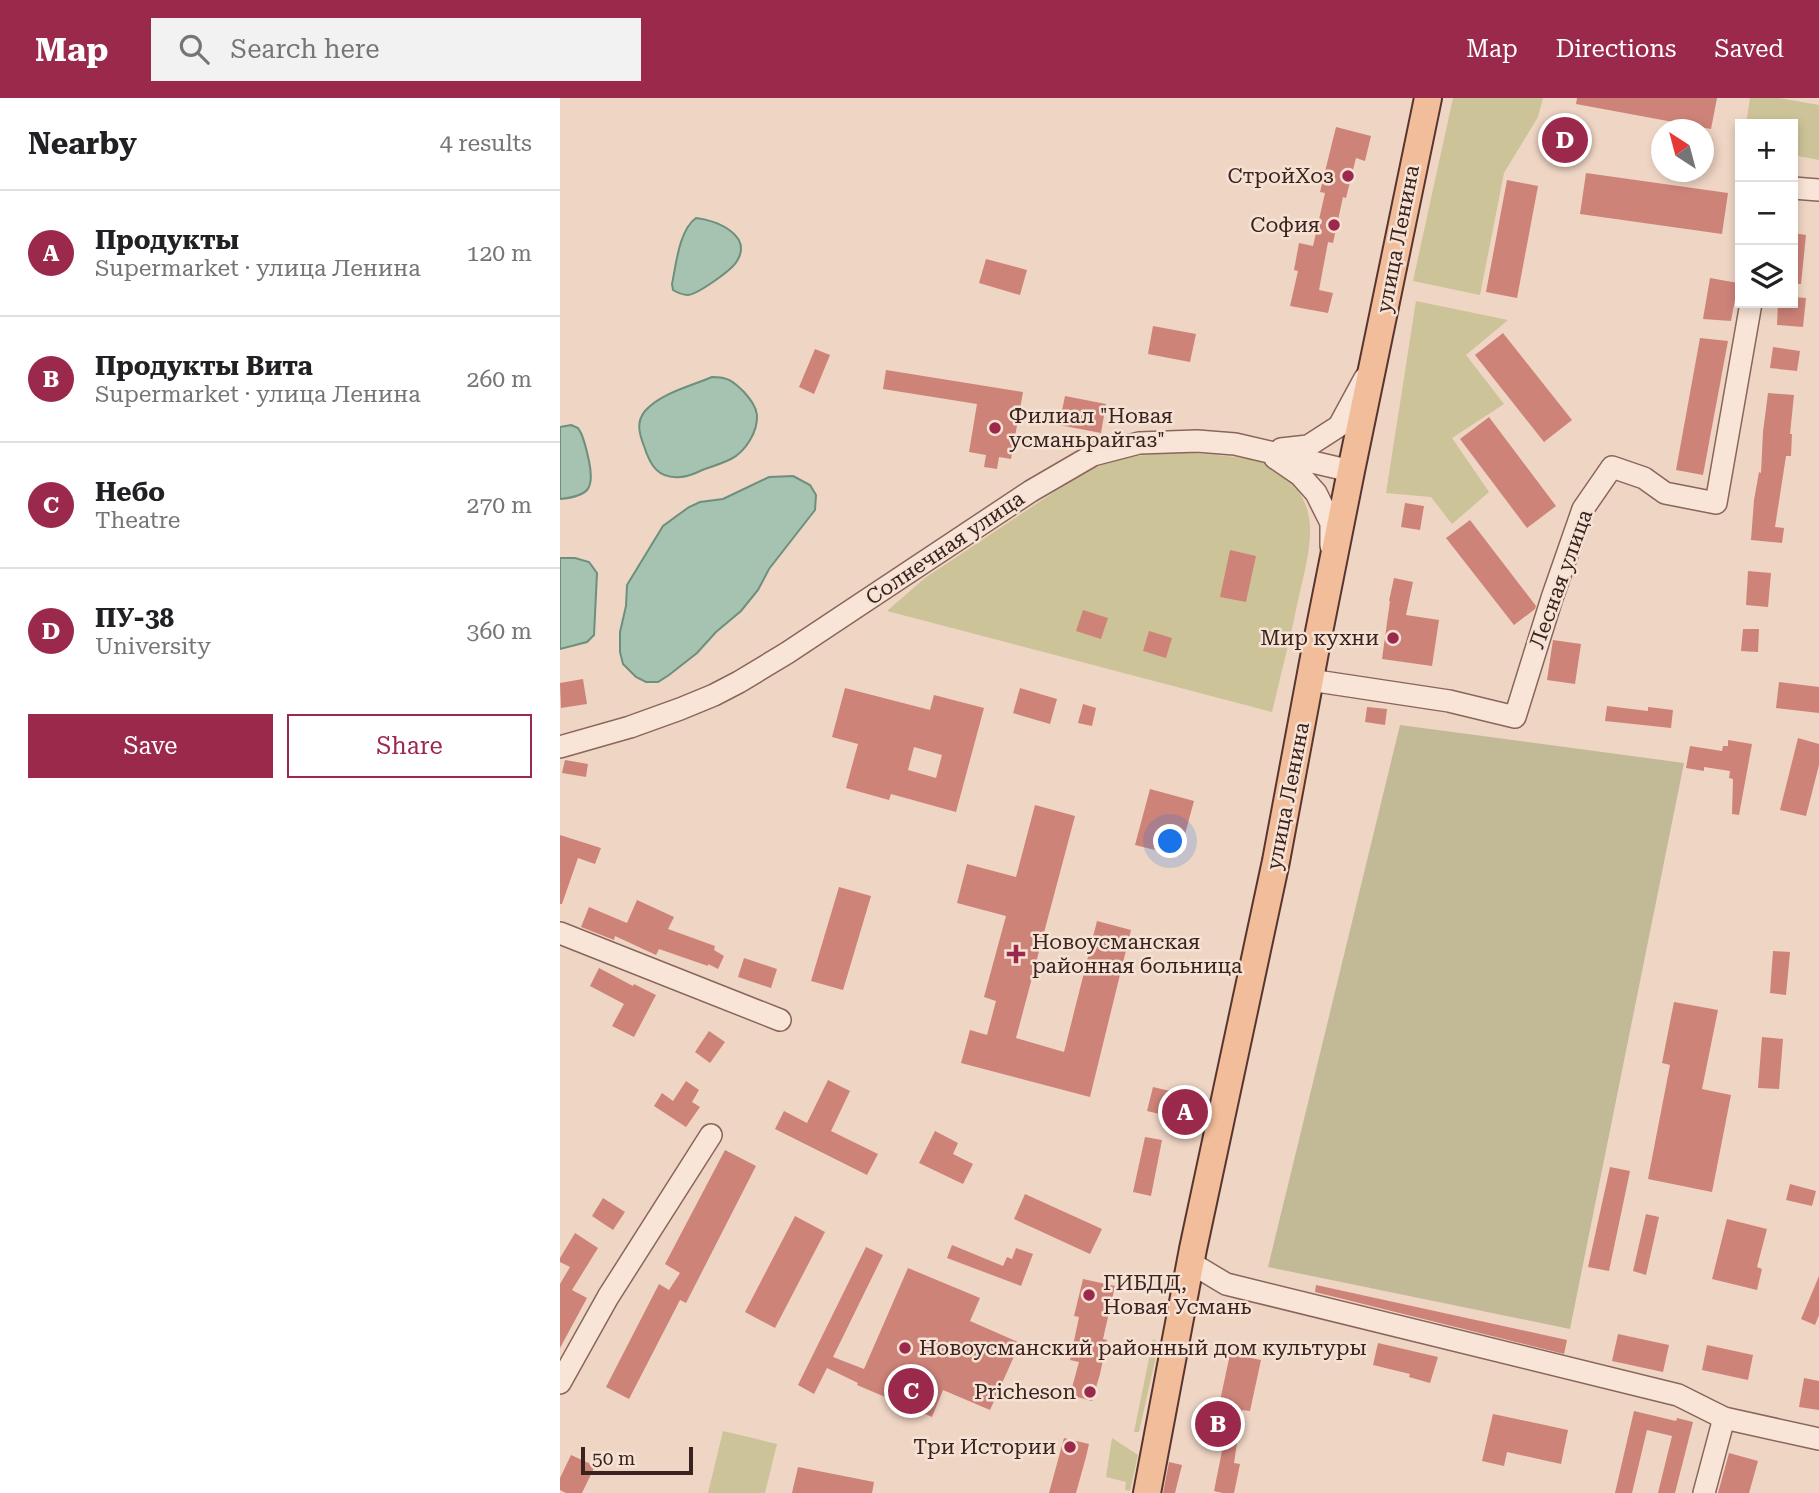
<!DOCTYPE html>
<html lang="en">
<head>
<meta charset="utf-8">
<style>
	body { margin:0; font-family:"Roboto Serif",serif; background:#f2f2f2; color:#202124 }
	.controls { position:absolute; right:21px; top:21px; display:grid; overflow:hidden; border-radius:0px; box-shadow:0 4px 10px #0003 }
	.controls button { width:63px; height:63px; display:grid; place-items:center; padding:0; border:0; border-bottom:2px solid #e0e0e0; background:#fff; color:#202124; font:35px sans-serif }
	.compass { position:absolute; left:1091px; top:21px; width:63px; height:63px; border-radius:50%; background:#fff; box-shadow:0 4px 10px #0003; rotate:324deg }
	.scale { position:absolute; left:21px; bottom:18px; width:112px; box-sizing:border-box; padding-left:7px; border:4px solid #3a231e; border-top:0; font-size:19px; line-height:24px; white-space:nowrap; color:#3a231e; -webkit-text-stroke:5px #f6e2d4; paint-order:stroke }
	.you { position:absolute; left:611px; top:744px; width:24px; height:24px; margin:-18px; border:5px solid #fff; border-radius:50%; background:#1a73e8; box-shadow:0 0 0 10px #1a73e833 }
	.badge { display:grid; place-items:center; width:46px; height:46px; border-radius:50%; background:#9a294c; color:#fff; font-size:23px; font-weight:700 }
	.pin { position:absolute; translate:-50% -50%; border:4px solid #fff; box-shadow:0 2px 7px #0006 }
	.list { margin:0; padding:0; list-style:none }
	h2 { display:flex; justify-content:space-between; align-items:center; height:91px; margin:0; padding:0 28px; font-size:30px }
	h2 small { font-size:23px; font-weight:400; color:#757577 }
	.list li { display:grid; grid-template-columns:46px 1fr auto; gap:21px; align-items:center; box-sizing:border-box; height:126px; padding:0 28px; border-top:2px solid #e0e0e0 }
	.list b { display:block; font-size:26px; white-space:nowrap }
	.list p { margin:0; font-size:23px; white-space:nowrap; color:#757577 }
	.list em { font-size:23px; font-style:normal; color:#757577 }
	.actions { display:flex; gap:14px; padding:21px 28px }
	.actions a { flex:1; padding:16px 0; border:2px solid #9a294c; border-radius:0px; text-align:center; font-size:24px; color:#9a294c }
	.actions .main { background:#9a294c; color:#fff }
	.icon { flex:none; width:38px; height:38px; fill:none; stroke:currentColor; stroke-width:2; stroke-linecap:round; stroke-linejoin:round }
	.map { position:relative; flex:none; width:1259px; height:1395px; overflow:hidden }
	header { display:flex; align-items:center; gap:42px; box-sizing:border-box; height:98px; padding:0 35px; background:#9a294c; color:#fff }
	header strong { font-size:33px }
	nav { display:flex; gap:38px; margin-inline-start:auto; font-size:24px }
	.search { width:490px; height:63px; background:#f2f2f2; display:flex; align-items:center; gap:18px; box-sizing:border-box; padding:0 24px; border-radius:0px; color:#757577; font-size:26px }
	main { display:flex }
	aside { flex:1; background:#fff }
	.map>svg:first-child { display:block }
	.green { fill:#cdc398 }
	.cemetery { fill:#c2ba97 }
	.water { fill:#a6c2b1; stroke:#6c907c; stroke-width:2 }
	.building { fill:#ce8379; fill-rule:evenodd }
	.lines { fill:none; stroke-linecap:round; stroke-linejoin:round }
	.minor-casing { stroke:#8a655a; stroke-width:24 }
	.major-casing { stroke:#58352e; stroke-width:30 }
	.minor { stroke:#f9e5d7; stroke-width:21 }
	.major { stroke:#f2bd9b; stroke-width:26 }
	.poi-dot { fill:#9a294c; stroke:#f6e2d4; stroke-width:2.5 }
	.labels { text-anchor:middle; dominant-baseline:central; stroke-width:5; stroke-linejoin:round; paint-order:stroke }
	.poi-label { font-size:21px; fill:#3a231e; stroke:#f6e2d4; text-anchor:end }
	.street-label { font-size:21px; fill:#3a231e; stroke:#f6e2d4 }
</style>
</head>
<body>
<header>
<strong>Map</strong>
<div class="search"><svg class="icon" aria-label="search" viewBox="0 0 24 24"><circle cx="10" cy="10" r="6"/><path d="M15 15l6 6"/></svg>Search here</div>
<nav><a>Map</a><a>Directions</a><a>Saved</a></nav>
</header>
<main>
<aside>
<h2>Nearby<small>4 results</small></h2>
<ul class="list">
<li><span class="badge">A</span><div><b>Продукты</b><p>Supermarket · улица Ленина</p></div><em>120 m</em></li>
<li><span class="badge">B</span><div><b>Продукты Вита</b><p>Supermarket · улица Ленина</p></div><em>260 m</em></li>
<li><span class="badge">C</span><div><b>Небо</b><p>Theatre</p></div><em>270 m</em></li>
<li><span class="badge">D</span><div><b>ПУ-38</b><p>University</p></div><em>360 m</em></li>
</ul>
<div class="actions"><a class="main">Save</a><a>Share</a></div>
</aside>
<div class="map">
<svg width="1259" height="1395" viewBox="0 0 1259 1395">
	<rect width="100%" height="100%" fill="#efd5c4"/>
	<!-- green -->
	<g class="green">
		<polygon points="893,0 983,0 978,19 944,75 920,197 853,183"/>
		<polygon points="1190,0 1219,0 1259,7 1259,62 1233,57 1233,26 1186,26"/>
		<polygon points="856,203 948,222 906,257 944,306 892,340 929,394 892,426 871,399 826,395"/>
		<path d="M621,354C646,357 689,357 711,368C727,377 740,391 746,408C756,434 745,472 739,498C731,537 721,576 712,614L327,513L365,480L521,376C556,359 583,356 621,354Z"/>
		<polygon points="593,1241 599,1245 579,1334 574,1334"/>
		<polygon points="163,1333 217,1346 205,1395 148,1395"/>
		<polygon points="552,1340 578,1357 570,1393 565,1392 566,1384 546,1379"/>
	</g>
	<!-- cemetery -->
	<polygon class="cemetery" points="840,627 1124,665 1010,1231 708,1169"/>
	<!-- water -->
	<g class="water">
		<path d="M136,120C156,122 193,137 177,163C172,172 138,196 128,197C122,197 118,195 113,192L112,186C116,167 119,132 136,120Z"/>
		<path d="M152,279C168,279 173,283 184,294C190,301 196,308 197,317C198,334 185,354 171,361C163,365 154,368 145,371C137,374 129,379 120,379C98,381 90,367 84,348C79,335 76,324 85,313C101,295 131,288 152,279Z"/>
		<path d="M11,327L18,330L21,335C25,344 27,354 29,363C35,392 28,398 0,401V329Z"/>
		<polygon points="233,378 250,387 256,397 255,412 209,471 198,492 181,513 156,534 137,555 109,577 98,584 86,584 76,579 63,566 60,554 60,534 66,508 67,487 103,428 129,409 140,404 163,401 209,379"/>
		<polygon points="0,460 15,460 29,464 37,475 34,537 27,544 0,551"/>
	</g>
	<!-- building -->
	<g class="building">
		<polygon points="1017,0 1157,0 1151,31 1016,6"/>
		<polygon points="776,29 811,38 805,63 796,60 786,100 783,99 773,145 768,144 759,192 773,195 768,215 730,208 738,173 734,172 739,145 753,148 765,95 760,94"/>
		<polygon points="1026,75 1168,95 1162,136 1020,116"/>
		<polygon points="947,82 978,88 957,200 926,194"/>
		<polygon points="1233,135 1246,137 1241,186 1233,186"/>
		<polygon points="426,161 467,172 460,197 419,185"/>
		<polygon points="1150,180 1178,185 1171,223 1143,221"/>
		<polygon points="1233,199 1246,200 1243,229 1217,227 1218,205 1233,205"/>
		<polygon points="593,228 636,236 630,264 588,256"/>
		<polygon points="943,235 1012,322 984,344 915,257"/>
		<polygon points="1140,240 1168,243 1143,377 1116,372"/>
		<polygon points="1213,249 1240,253 1237,273 1210,270"/>
		<polygon points="255,251 270,257 254,296 239,289"/>
		<polygon points="326,272 463,294 451,361 439,359 437,371 424,369 426,357 409,354 417,306 323,291"/>
		<polygon points="1208,295 1234,297 1230,336 1232,336 1231,358 1226,358 1215,429 1224,430 1222,445 1191,442 1194,402 1199,374 1201,375 1203,334"/>
		<polygon points="505,298 546,306 541,335 499,327"/>
		<polygon points="929,319 996,408 967,430 900,341"/>
		<polygon points="845,405 864,408 860,432 841,429"/>
		<polygon points="910,422 976,508 975,511 954,527 886,440"/>
		<polygon points="670,452 696,458 686,504 660,499"/>
		<polygon points="1188,473 1211,475 1208,509 1186,507"/>
		<polygon points="834,480 853,484 846,517 879,522 872,568 822,561 830,503 829,503"/>
		<polygon points="523,512 548,520 541,541 516,533"/>
		<polygon points="1183,531 1199,531 1198,554 1181,553"/>
		<polygon points="589,533 612,540 606,560 583,553"/>
		<polygon points="993,542 1021,546 1015,586 987,582"/>
		<polygon points="23,581 27,606 1,610 0,585"/>
		<polygon points="1219,584 1259,589 1259,615 1216,610"/>
		<path d="M285,590L370,612L374,597L424,610L396,714L331,696L329,702L286,690L298,646L272,639ZM354,649L382,657L376,680L348,672Z"/>
		<polygon points="460,590 497,601 490,626 453,615"/>
		<polygon points="523,606 536,610 532,628 518,625"/>
		<polygon points="1047,608 1088,613 1088,609 1113,612 1111,630 1045,623"/>
		<polygon points="807,609 827,611 825,627 805,624"/>
		<polygon points="1238,640 1259,646 1259,667 1246,718 1220,712"/>
		<polygon points="1168,642 1192,646 1179,717 1172,716 1173,681 1169,680 1170,673 1144,669 1144,673 1126,670 1130,648 1162,653 1163,648 1168,648"/>
		<polygon points="5,662 28,666 26,679 2,675"/>
		<polygon points="590,691 634,703 619,758 575,747"/>
		<polygon points="475,707 515,718 456,940 504,954 537,823 571,832 530,999 401,965 410,932 427,937 436,903 424,899 446,818 397,805 407,766 456,779"/>
		<polygon points="0,737 41,750 35,766 18,760 2,806 0,806"/>
		<polygon points="279,789 311,798 283,892 251,883"/>
		<polygon points="77,802 114,819 108,831 155,848 154,852 164,858 158,871 148,866 148,868 99,851 96,857 55,838 54,842 21,829 29,809 67,825"/>
		<polygon points="1213,853 1230,854 1226,897 1210,895"/>
		<polygon points="184,860 217,871 211,890 178,879"/>
		<polygon points="39,870 73,888 74,886 96,897 74,939 52,928 64,906 30,888"/>
		<polygon points="1114,904 1158,912 1142,991 1171,997 1152,1094 1088,1081 1110,967 1102,965"/>
		<polygon points="149,933 165,944 150,965 135,954"/>
		<polygon points="1202,939 1223,941 1219,991 1198,990"/>
		<polygon points="268,982 290,993 271,1033 318,1056 307,1077 215,1031 224,1013 247,1025"/>
		<polygon points="126,983 139,992 132,1004 140,1009 126,1029 94,1008 102,995 113,1003"/>
		<polygon points="593,989 640,1000 634,1024 587,1013"/>
		<polygon points="375,1033 398,1045 393,1056 413,1066 403,1086 359,1065"/>
		<polygon points="585,1039 602,1042 591,1098 573,1094"/>
		<polygon points="165,1052 196,1068 126,1205 120,1202 69,1301 46,1289 99,1186 109,1192 120,1175 105,1166"/>
		<polygon points="1050,1069 1070,1073 1049,1173 1028,1169"/>
		<polygon points="1230,1086 1256,1093 1252,1108 1226,1102"/>
		<polygon points="465,1096 542,1131 530,1156 454,1121"/>
		<polygon points="43,1100 65,1114 53,1132 32,1118"/>
		<polygon points="1086,1116 1099,1119 1086,1177 1073,1173"/>
		<polygon points="235,1118 265,1134 215,1230 185,1214"/>
		<polygon points="1167,1121 1207,1131 1197,1169 1202,1171 1197,1192 1152,1181"/>
		<polygon points="15,1135 38,1150 12,1192 27,1200 0,1250 0,1186 10,1169 0,1164 0,1160"/>
		<polygon points="392,1147 443,1168 447,1159 452,1161 456,1150 473,1156 461,1188 387,1160"/>
		<polygon points="306,1149 323,1157 273,1259 304,1271 348,1170 420,1200 410,1223 460,1245 430,1312 383,1292 372,1319 297,1287 298,1285 267,1270 254,1296 238,1287"/>
		<polygon points="1259,1178 1259,1217 1255,1227 1241,1221"/>
		<polygon points="523,1181 555,1188 543,1241 547,1242 540,1276 532,1303 510,1297 519,1264 510,1262 519,1219 514,1218"/>
		<polygon points="756,1187 1007,1242 1004,1256 755,1194"/>
		<polygon points="1058,1236 1109,1247 1103,1274 1052,1263"/>
		<polygon points="818,1245 878,1259 870,1285 849,1279 850,1276 813,1267"/>
		<polygon points="1147,1247 1193,1257 1188,1282 1142,1272"/>
		<polygon points="670,1256 701,1262 690,1313 682,1312 674,1365 680,1366 674,1395 663,1395 654,1393 664,1343 649,1341 653,1317 657,1317"/>
		<polygon points="1244,1280 1259,1283 1259,1312 1239,1309"/>
		<polygon points="1074,1313 1116,1323 1117,1320 1133,1324 1115,1395 1098,1395 1112,1338 1087,1332 1072,1395 1055,1395"/>
		<polygon points="933,1316 1008,1332 1001,1366 947,1354 944,1368 922,1363"/>
		<polygon points="504,1340 529,1346 526,1359 516,1395 489,1395"/>
		<polygon points="1169,1355 1198,1363 1189,1395 1158,1395"/>
		<polygon points="11,1357 35,1368 22,1395 6,1395 0,1392 0,1380"/>
		<polygon points="609,1364 622,1367 615,1395 603,1395"/>
		<polygon points="238,1369 314,1384 312,1395 232,1395"/>
	</g>
	<g class="lines">
		<defs>
			<g id="minor">
				<polyline points="1233,90 1259,92"/>
				<polyline points="721,351 748,348 779,328 805,280"/>
				<polyline points="715,360 740,377 756,395 771,425 771,448"/>
				<polyline points="750,582 889,603 955,619 992,500 1023,411 1052,369 1084,380 1105,395 1156,405 1191,205"/>
				<polyline points="0,649 70,629 120,611 154,597 179,584 227,555 471,393 533,357 579,345 637,343 675,346 791,373"/>
				<polyline points="0,835 220,922"/>
				<polyline points="631,1165 666,1186 1118,1297 1164,1320 1259,1341"/>
				<polyline points="0,1285 48,1199 151,1037"/>
				<polyline points="1144,1395 1164,1320"/>
			</g>
			<polyline id="major" points="587,1395 633,1151 716,763 755,554 791,373 868,0"/>
		</defs>
		<!-- minor casing -->
		<use href="#minor" class="minor-casing"/>
		<!-- major casing -->
		<use href="#major" class="major-casing"/>
		<!-- minor -->
		<use href="#minor" class="minor"/>
		<!-- major -->
		<use href="#major" class="major"/>
	</g>
	<!-- markers -->
	<g class="poi-dot">
		<circle cx="788" cy="78" r="7"/>
		<circle cx="774" cy="127" r="7"/>
		<circle cx="435" cy="330" r="7"/>
		<circle cx="833" cy="540" r="7"/>
		<path d="M452.5 845.5h7v7h7v7h-7v7h-7v-7h-7v-7h7z"/>
		<circle cx="529" cy="1197" r="7"/>
		<circle cx="345" cy="1250" r="7"/>
		<circle cx="530" cy="1294" r="7"/>
		<circle cx="510" cy="1349" r="7"/>
	</g>
	<g class="labels">
		<!-- poi labels -->
		<g class="poi-label">
			<text x="774" y="78">СтройХоз</text>
			<text x="760" y="127">София</text>
			<text x="449" y="318" text-anchor="start">Филиал "Новая<tspan x="449" dy="24">усманьрайгаз"</tspan></text>
			<text x="819" y="540">Мир кухни</text>
			<text x="472" y="844" text-anchor="start">Новоусманская<tspan x="472" dy="24">районная больница</tspan></text>
			<text x="543" y="1185" text-anchor="start">ГИБДД,<tspan x="543" dy="24">Новая Усмань</tspan></text>
			<text x="359" y="1250" text-anchor="start">Новоусманский районный дом культуры</text>
			<text x="516" y="1294">Pricheson</text>
			<text x="496" y="1349">Три Истории</text>
		</g>
		<!-- street labels -->
		<g class="street-label">
			<text transform="translate(838 141) rotate(-79)">улица Ленина</text>
			<text transform="translate(385 450) rotate(-34)">Солнечная улица</text>
			<text transform="translate(1001 481) rotate(-70)">Лесная улица</text>
			<text transform="translate(728 698) rotate(-79)">улица Ленина</text>
		</g>
	</g>
</svg>
<div class="controls">
<button>+</button>
<button>−</button>
<button><svg class="icon" aria-label="layers" viewBox="0 0 24 24"><path d="M12 4l9 5-9 5-9-5zM3 14l9 5 9-5"/></svg></button>
</div>
<svg class="compass" viewBox="-18 -18 36 36"><path d="M0-13l5 13h-10z" fill="#e53935"/><path d="M0 13l5-13h-10z" fill="#757577"/></svg>
<div class="scale">50 m</div>
<div class="you"></div>
<div class="pin badge" style="left:625px;top:1014px">A</div>
<div class="pin badge" style="left:658px;top:1326px">B</div>
<div class="pin badge" style="left:351px;top:1293px">C</div>
<div class="pin badge" style="left:1005px;top:42px">D</div>
</div>
</main>
</body>
</html>
